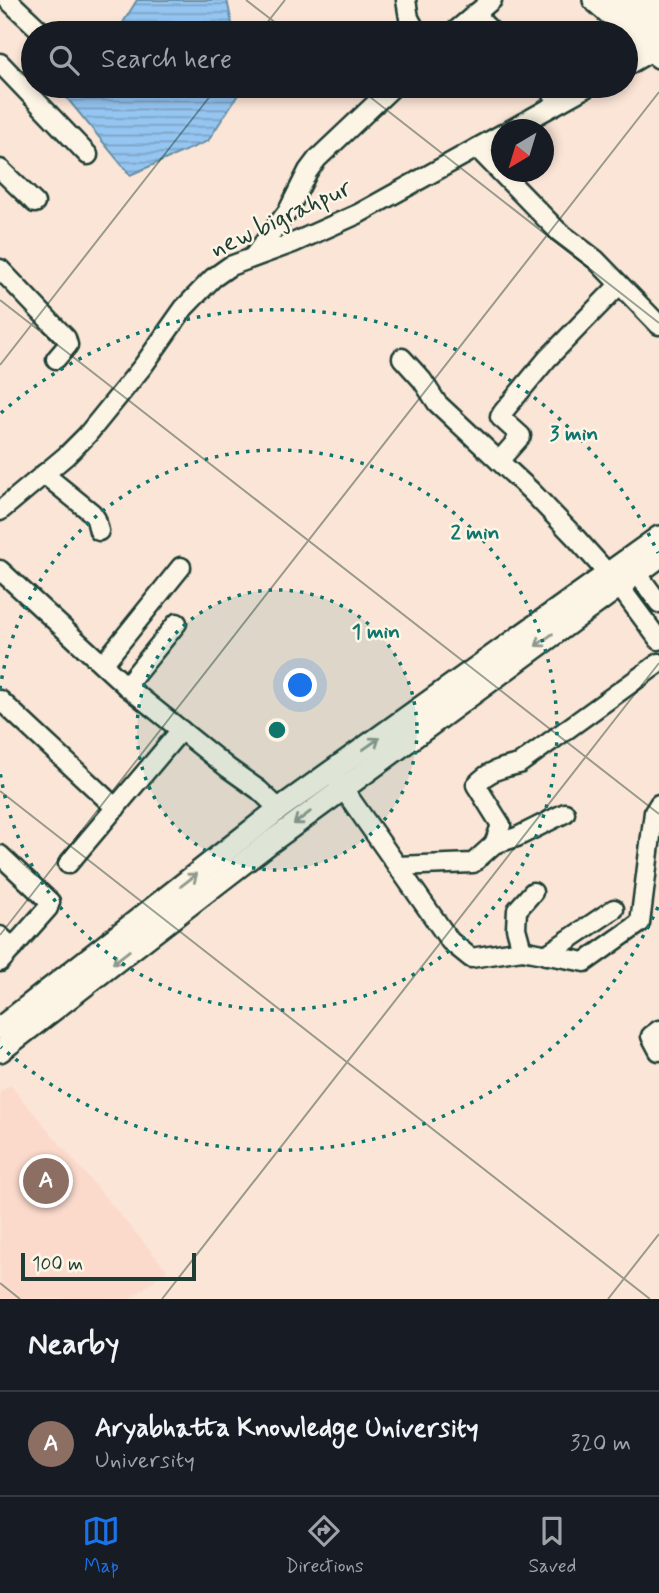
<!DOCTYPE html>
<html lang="en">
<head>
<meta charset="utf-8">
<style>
	body { margin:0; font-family:Mynerve,sans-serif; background:#20242c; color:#f1f3f6 }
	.compass { position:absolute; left:491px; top:119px; width:63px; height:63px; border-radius:50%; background:#171b24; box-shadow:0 4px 10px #0003; rotate:218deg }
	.scale { position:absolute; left:21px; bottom:18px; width:175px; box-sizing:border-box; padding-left:7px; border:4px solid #1f3d34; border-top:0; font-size:19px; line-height:24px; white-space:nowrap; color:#1f3d34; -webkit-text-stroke:5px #fcf5e5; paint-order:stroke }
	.you { position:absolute; left:301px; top:686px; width:24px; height:24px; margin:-18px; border:5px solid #fff; border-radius:50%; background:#1a73e8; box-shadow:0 0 0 10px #1a73e833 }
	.badge { display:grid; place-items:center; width:46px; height:46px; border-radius:50%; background:#1a73e8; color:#fff; font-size:23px; font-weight:700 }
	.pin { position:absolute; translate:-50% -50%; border:4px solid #fff; box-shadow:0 2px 7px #0006 }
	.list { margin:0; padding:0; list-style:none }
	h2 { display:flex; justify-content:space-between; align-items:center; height:91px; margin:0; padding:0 28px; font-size:30px }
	h2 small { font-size:23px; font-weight:400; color:#9ea1a6 }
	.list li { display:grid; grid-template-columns:46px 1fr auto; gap:21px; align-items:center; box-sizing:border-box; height:105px; padding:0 28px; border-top:2px solid #363941 }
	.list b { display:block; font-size:26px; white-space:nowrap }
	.list p { margin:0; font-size:23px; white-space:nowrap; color:#9ea1a6 }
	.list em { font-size:23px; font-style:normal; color:#9ea1a6 }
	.icon { flex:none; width:38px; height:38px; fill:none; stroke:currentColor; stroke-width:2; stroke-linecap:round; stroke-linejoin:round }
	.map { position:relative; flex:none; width:659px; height:1299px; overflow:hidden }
	.search { position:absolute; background:#171b24; box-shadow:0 4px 10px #0003; left:21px; right:21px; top:21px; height:77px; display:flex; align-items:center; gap:18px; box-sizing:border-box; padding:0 24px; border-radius:38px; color:#9ea1a6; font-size:26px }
	.sheet { height:196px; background:#171b24 }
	nav { display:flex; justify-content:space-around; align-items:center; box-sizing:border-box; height:98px; border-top:2px solid #363941; background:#171b24; font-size:19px; color:#9ea1a6 }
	nav a { display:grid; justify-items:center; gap:4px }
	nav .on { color:#1a73e8 }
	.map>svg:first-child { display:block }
	.built { fill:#fbdacc }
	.water { fill:url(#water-rules); stroke:#668fa5; stroke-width:2 }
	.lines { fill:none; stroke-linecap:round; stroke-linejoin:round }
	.minor-casing { stroke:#1f3d34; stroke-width:23 }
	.major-casing { stroke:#1f3d34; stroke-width:26 }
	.highway-casing { stroke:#1f3d34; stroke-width:30 }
	.minor { stroke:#fcf5e5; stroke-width:18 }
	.major { stroke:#fcf5e5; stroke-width:21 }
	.highway { stroke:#fcf5e5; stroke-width:24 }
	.oneway { stroke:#8e998c }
	.ticks { fill:none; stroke:#1f3d34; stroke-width:2; stroke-opacity:0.45 }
	.ring { fill:none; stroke:#0f766e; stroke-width:3.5; stroke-dasharray:3.5 7 }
	.labels { text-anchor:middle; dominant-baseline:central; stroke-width:5; stroke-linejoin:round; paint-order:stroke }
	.street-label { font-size:26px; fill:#1f3d34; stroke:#fcf5e5 }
	.centre { fill:#0f766e; stroke:#fcf5e5; stroke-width:3.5 }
	.ring-label { font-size:21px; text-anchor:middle; font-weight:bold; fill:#0f766e; stroke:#fcf5e5; stroke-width:5; stroke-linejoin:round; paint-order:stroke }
</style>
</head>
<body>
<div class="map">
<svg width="659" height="1299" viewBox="0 0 659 1299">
	<defs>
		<pattern id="water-rules" width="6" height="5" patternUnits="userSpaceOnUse" patternTransform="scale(1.75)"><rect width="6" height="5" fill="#95c5f1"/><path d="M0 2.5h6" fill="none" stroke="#79a1c4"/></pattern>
	</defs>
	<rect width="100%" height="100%" fill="#fbe5d6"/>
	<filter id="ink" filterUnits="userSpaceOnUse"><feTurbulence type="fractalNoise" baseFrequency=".0143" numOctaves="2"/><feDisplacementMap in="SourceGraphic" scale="14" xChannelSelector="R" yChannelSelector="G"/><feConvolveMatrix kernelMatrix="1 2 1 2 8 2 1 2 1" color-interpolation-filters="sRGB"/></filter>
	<g filter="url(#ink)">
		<!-- built -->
		<polygon class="built" points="10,1085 167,1270 130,1299 0,1299 0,1092"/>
		<!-- water -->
		<g class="water">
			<polygon points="137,0 227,0 234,33 95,33 119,29"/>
			<polygon points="57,86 241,86 241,90 208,141 130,175"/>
		</g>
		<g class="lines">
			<defs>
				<g id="minor">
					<polyline points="8,0 43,33"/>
					<polyline points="406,0 409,18 417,33"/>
					<polyline points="474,14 493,33"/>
					<polyline points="453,33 492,0"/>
					<polyline points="0,63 88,155"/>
					<polyline points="626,66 652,51"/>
					<polyline points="545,86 561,101"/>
					<polyline points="510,130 589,86"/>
					<polyline points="477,148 558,231 596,260 659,325"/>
					<polyline points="0,169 35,203"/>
					<polyline points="253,257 288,211 308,171 317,159 394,86"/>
					<polyline points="0,269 66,338 68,345 56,359"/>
					<polyline points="402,358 422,380 437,403 531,491 576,538 619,586 659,640"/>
					<polyline points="499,461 521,436 500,417 503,412 547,359 619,285"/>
					<polyline points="44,474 92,513 96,519 99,531"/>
					<polyline points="0,511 67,455 87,435 143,366 184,308 213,278 230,266 293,243 358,214 502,134"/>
					<polyline points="0,570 126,686 228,768 259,790 279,809"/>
					<polyline points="637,573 659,603"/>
					<polyline points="103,664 181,567"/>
					<polyline points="126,686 177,623"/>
					<polyline points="0,700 116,808"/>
					<polyline points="337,780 450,941 471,958 522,950 585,962 640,923 654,812 659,804"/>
					<path d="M494,844L501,825L476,785C488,771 501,768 519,764L659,663"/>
					<polyline points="0,855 50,902 48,908 0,962"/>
					<polyline points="68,864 181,730"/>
					<polyline points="397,866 473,863 494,844 517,837 565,813"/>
					<polyline points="0,936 13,948"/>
					<polyline points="522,950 516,928 517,910 533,892"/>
					<polyline points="546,955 614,909"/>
					<polyline points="659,1030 651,1036 659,1051"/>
				</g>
				<g id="major">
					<polyline points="594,0 659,57"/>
					<polyline points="0,1028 279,809 659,537"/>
					<polyline points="0,1051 272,841 659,557"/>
				</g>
				<g id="highway">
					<polyline points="621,0 659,33"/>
					<polyline points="650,0 659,8"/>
				</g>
			</defs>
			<!-- minor casing -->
			<use href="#minor" class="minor-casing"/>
			<!-- major casing -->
			<use href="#major" class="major-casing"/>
			<!-- highway casing -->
			<use href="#highway" class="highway-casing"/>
			<!-- minor -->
			<use href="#minor" class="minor"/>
			<!-- major -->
			<use href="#major" class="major"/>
			<!-- highway -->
			<use href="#highway" class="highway"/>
		</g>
		<!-- one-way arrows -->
		<defs><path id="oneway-shaft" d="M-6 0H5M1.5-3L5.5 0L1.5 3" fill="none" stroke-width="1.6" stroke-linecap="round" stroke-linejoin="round" transform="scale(1.75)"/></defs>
		<g class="oneway">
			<use href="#oneway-shaft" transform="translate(544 640) rotate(144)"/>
			<use href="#oneway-shaft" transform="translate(371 744) rotate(-35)"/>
			<use href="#oneway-shaft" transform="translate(302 818) rotate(143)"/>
			<use href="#oneway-shaft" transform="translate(189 880) rotate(-38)"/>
			<use href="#oneway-shaft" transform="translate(121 957) rotate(142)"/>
		</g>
	</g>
	<!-- ticks -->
	<path class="ticks" d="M246,0L289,33M259,33L285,0M356,86L659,323M0,300L659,814M0,365L218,86M0,791L650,1299M0,935L659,92M0,1283L20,1299M162,1299L659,663M608,1299L659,1234"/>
	<!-- distance rings -->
	<circle cx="277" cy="730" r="140" fill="#0f766e" fill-opacity=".12"/>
	<g class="ring">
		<circle cx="277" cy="730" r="140"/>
		<path d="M0 689A280 280 0 1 1 0 771"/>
		<path d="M658 907A420 420 0 0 1 1 1047M1 413A420 420 0 0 1 658 553"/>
	</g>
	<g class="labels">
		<!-- street labels -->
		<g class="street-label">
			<text transform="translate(281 219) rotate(-25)">new bigrahpur</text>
		</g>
	</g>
	<circle cx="277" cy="730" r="10" class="centre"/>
	<g class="ring-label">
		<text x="574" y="440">3 min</text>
		<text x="475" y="539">2 min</text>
		<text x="376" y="638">1 min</text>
	</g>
</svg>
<svg class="compass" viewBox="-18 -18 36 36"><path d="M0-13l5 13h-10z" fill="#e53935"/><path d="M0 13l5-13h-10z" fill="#9ea1a6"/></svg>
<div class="scale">100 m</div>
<div class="you"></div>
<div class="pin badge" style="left:46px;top:1181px;background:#8d6e63">A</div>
<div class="search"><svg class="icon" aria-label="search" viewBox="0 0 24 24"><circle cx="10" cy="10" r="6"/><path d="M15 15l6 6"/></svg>Search here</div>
</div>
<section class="sheet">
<h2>Nearby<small></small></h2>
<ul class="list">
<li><span class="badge" style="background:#8d6e63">A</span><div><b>Aryabhatta Knowledge University</b><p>University</p></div><em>320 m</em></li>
</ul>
</section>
<nav>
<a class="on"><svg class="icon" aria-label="map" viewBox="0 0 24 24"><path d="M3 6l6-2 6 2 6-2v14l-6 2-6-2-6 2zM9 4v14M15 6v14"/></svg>Map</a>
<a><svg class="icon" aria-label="directions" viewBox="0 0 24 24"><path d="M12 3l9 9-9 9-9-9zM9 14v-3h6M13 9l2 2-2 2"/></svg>Directions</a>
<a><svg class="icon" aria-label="saved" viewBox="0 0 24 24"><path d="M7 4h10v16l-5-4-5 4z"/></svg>Saved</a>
</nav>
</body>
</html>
